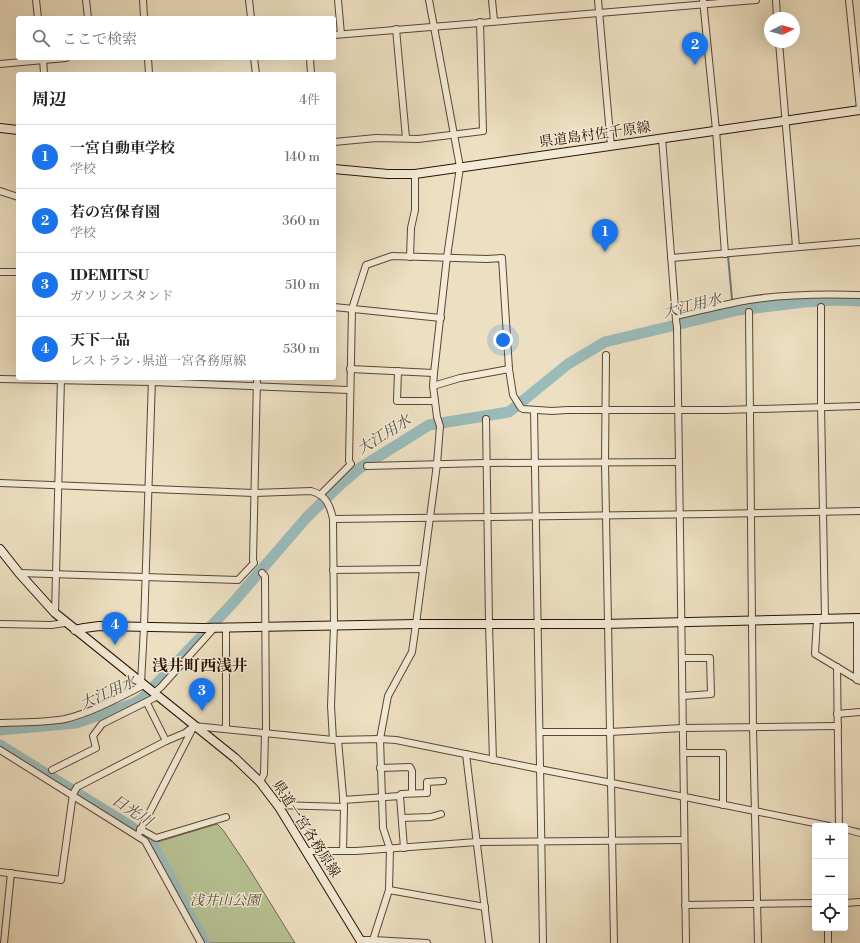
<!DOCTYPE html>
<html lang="ja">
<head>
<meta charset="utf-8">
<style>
	body { margin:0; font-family:"Libre Bodoni","Noto Serif JP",serif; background:#f6f6f6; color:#202124 }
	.controls { position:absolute; right:12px; bottom:12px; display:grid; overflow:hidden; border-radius:4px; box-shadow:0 4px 16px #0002 }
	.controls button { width:36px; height:36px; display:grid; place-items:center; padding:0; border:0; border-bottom:1px solid #e0e0e0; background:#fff; color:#202124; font:20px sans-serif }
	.compass { position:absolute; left:764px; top:12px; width:36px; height:36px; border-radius:50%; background:#fff; box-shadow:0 4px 16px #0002; rotate:84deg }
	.you { position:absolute; left:503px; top:340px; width:14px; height:14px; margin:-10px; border:3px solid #fff; border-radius:50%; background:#1a73e8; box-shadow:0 0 0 6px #1a73e833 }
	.badge { display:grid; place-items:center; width:26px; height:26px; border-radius:50%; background:#1a73e8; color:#fff; font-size:13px; font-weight:700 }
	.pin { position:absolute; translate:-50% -33px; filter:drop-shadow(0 1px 2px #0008) }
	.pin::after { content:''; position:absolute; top:21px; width:14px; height:12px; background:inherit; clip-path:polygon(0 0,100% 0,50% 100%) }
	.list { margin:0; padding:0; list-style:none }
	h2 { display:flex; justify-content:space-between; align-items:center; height:52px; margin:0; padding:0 16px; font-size:17px }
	h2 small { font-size:13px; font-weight:400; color:#757577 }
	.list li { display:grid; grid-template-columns:26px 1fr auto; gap:12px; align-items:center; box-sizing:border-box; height:64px; padding:0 16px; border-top:1px solid #e0e0e0 }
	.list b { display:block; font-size:15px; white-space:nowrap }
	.list p { margin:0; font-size:13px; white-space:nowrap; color:#757577 }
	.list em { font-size:13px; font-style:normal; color:#757577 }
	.icon { flex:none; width:22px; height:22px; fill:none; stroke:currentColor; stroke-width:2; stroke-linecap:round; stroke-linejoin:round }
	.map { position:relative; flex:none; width:860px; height:943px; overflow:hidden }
	.search { position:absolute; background:#fff; box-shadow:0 4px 16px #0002; left:16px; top:16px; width:320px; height:44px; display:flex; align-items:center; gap:10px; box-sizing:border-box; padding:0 14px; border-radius:4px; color:#757577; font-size:15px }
	.panel { position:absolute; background:#fff; box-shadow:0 4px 16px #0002; left:16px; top:72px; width:320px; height:308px; border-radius:4px }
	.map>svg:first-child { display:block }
	.green { fill:#b7c294; stroke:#72694a }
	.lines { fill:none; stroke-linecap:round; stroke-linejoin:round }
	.stream { stroke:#6e7770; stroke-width:2 }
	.river { stroke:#9abbba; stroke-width:11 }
	.street-casing { stroke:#5d4431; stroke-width:8 }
	.secondary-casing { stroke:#2d1001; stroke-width:10 }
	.street { stroke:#f3ebd7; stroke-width:6 }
	.secondary { stroke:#f3ebd7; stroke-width:8 }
	.labels { text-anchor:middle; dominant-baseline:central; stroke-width:3; stroke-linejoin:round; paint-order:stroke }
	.street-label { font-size:14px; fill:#2d1001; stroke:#f3ebd7 }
	.park-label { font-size:14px; font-style:italic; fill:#5d4e34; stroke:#f3ebd7 }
	.water-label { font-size:15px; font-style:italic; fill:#534c42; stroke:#f3ebd7 }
	.quarter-label { font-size:16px; font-weight:bold; fill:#2d1001; stroke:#f3ebd7 }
</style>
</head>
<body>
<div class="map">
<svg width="860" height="943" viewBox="0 0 860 943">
	<rect width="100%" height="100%" fill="#ede0c2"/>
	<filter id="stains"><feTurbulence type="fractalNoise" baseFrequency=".005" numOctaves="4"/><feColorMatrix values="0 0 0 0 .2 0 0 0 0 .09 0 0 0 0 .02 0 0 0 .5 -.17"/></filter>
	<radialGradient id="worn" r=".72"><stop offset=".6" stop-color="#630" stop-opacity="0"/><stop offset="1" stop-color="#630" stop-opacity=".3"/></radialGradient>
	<!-- green -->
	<polygon class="green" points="217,824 223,830 248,867 295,943 206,943 191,917 154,843"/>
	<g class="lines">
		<!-- stream -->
		<polyline class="stream" points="728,256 732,299"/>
		<!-- river -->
		<g class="river">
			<polyline points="0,730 76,723 135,703 143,698 231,605 307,517 342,483 360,468 429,425 509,412 568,364 605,342 738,310 804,302 838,300 860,301"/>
			<polyline points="0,745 130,826 151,841 205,943"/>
		</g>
		<defs>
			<g id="street">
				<polyline points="36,0 38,18"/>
				<polyline points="86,0 88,18"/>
				<polyline points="143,0 144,18"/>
				<polyline points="249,0 251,18"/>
				<polyline points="338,0 341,34"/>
				<polyline points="492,0 494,21"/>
				<polyline points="598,0 611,146"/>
				<polyline points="703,0 716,130 725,254"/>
				<polyline points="776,0 777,18"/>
				<polyline points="849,0 860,109"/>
				<polyline points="396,29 406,138"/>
				<polyline points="334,35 756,0"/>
				<polyline points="779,42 796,247"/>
				<polyline points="43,58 44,74"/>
				<polyline points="148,58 149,74"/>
				<polyline points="254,58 256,74"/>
				<polyline points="310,58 311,74"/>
				<polyline points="0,64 66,58"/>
				<polyline points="662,138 676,320 677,327 686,943"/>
				<polyline points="334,142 376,138 418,139 483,131 480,22"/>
				<polyline points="0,191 18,197"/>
				<polyline points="410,257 411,228 415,210 415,174"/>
				<polyline points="671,258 860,242"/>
				<polyline points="0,272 18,272"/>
				<polyline points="334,307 441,318"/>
				<polyline points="821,307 821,406 825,618"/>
				<polyline points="749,312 753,728 758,943"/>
				<path d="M676,316C700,311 724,304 749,300C785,294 823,294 860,295"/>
				<polyline points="606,355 605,463 614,943"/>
				<polyline points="350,369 434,373"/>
				<polyline points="398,371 397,401 435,401"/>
				<polyline points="0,379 152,382 349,390"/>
				<polyline points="433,386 460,378 509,369"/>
				<polyline points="534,410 543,943"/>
				<polyline points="486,419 489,624 493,760"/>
				<polyline points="367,466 484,463 679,462"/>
				<path d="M0,483L254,493L311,491C326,495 330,505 333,519L334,625L331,706L333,740"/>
				<polyline points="320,495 351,464 349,461 352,309 366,265 392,256 487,259 502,258 509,369 513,395 521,408 523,409 552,411 567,410 724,410 860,406"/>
				<polyline points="333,519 709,514 860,511"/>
				<polyline points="333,570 423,569"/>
				<polyline points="19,573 238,580 254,563 253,560 257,378"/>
				<polyline points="55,613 61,378"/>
				<polyline points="817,619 815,654 860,681"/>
				<polyline points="0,624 51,625 65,623"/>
				<polyline points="226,627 226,729"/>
				<polyline points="682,658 710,658 711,694 683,696"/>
				<polyline points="837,667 839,826"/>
				<polyline points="857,680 857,618"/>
				<polyline points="141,683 144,627 152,378"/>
				<polyline points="154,693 161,687 215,627"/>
				<polyline points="147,703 166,741"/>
				<polyline points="837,714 860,712"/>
				<path d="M0,723C22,722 43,723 65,719C91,713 120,697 144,685"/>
				<polyline points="194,726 333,740 380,739 396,740 539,769 685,797 829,826"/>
				<polyline points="540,732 610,732 683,728 838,726"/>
				<polyline points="338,740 344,807 343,851"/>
				<polyline points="0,750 145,841 201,943"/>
				<polyline points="684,753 723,753 723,805"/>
				<polyline points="466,754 489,943"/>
				<polyline points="380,768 410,767 412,771 412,793"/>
				<polyline points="52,770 96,748 93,736 102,724 158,696"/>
				<polyline points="260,782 264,774 265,733 266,730 265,576 262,573"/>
				<polyline points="399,796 401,794 427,793 427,782 443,781"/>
				<polyline points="343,800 400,796 404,848"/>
				<polyline points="277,805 344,807"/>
				<polyline points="402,818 431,817 441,814"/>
				<polyline points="140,829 156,838 226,817"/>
				<polyline points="845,829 860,833"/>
				<polyline points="307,851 356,851 477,842 684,840"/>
				<polyline points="0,872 61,880 73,794 77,787 166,741 185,733 194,726 138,835"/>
				<polyline points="389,890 485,907"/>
				<polyline points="845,903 860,902"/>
				<polyline points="685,905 815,903"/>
				<polyline points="828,928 828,943"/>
				<polyline points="360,940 373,940 389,890 390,849 383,828 380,739 388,696 412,652 416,624 437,464 440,426 437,417 433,386 434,373 447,257 460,167 429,0"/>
				<polyline points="373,940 427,943"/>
				<polyline points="4,943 11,873"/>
			</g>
			<g id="secondary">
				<polyline points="0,128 18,130"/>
				<polyline points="334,169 388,174 415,174 860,110"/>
				<polyline points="0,549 19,573 55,613 235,758 260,782 279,807 362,943"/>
				<polyline points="75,630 84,628 99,626 203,628 416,624 603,624 860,618"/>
			</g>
		</defs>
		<!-- street casing -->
		<use href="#street" class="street-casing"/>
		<!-- secondary casing -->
		<use href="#secondary" class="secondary-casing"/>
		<!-- street -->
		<use href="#street" class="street"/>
		<!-- secondary -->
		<use href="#secondary" class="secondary"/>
	</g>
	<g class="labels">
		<!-- street labels -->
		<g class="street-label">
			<text transform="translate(595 135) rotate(-8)">県道島村佐千原線</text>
			<text transform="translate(306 829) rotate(57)">県道一宮各務原線</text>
		</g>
		<!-- park labels -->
		<g class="park-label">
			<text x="225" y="901">浅井山公園</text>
		</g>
		<!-- water labels -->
		<g class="water-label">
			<text transform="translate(692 306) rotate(-14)">大江用水</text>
			<text transform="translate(384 435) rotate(-32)">大江用水</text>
			<text transform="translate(108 693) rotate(-24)">大江用水</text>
			<text transform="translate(132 811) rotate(33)">日光川</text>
		</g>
		<!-- quarter labels -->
		<g class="quarter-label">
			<text x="200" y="666">浅井町西浅井</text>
		</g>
	</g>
	<rect width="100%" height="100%" filter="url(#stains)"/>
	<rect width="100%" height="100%" fill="url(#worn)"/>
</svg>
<div class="controls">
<button>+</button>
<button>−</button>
<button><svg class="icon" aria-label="locate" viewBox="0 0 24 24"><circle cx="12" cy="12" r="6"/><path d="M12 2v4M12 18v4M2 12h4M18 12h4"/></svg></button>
</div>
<svg class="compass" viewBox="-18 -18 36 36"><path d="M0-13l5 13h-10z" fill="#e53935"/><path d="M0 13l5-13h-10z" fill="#757577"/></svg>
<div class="you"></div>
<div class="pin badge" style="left:605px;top:252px">1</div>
<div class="pin badge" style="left:695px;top:65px">2</div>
<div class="pin badge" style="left:202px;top:711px">3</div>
<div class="pin badge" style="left:115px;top:645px">4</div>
<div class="search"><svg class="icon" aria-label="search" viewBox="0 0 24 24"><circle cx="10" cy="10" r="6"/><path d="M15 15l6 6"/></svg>ここで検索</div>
<section class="panel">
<h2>周辺<small>4件</small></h2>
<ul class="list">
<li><span class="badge">1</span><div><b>一宮自動車学校</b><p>学校</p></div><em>140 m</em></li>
<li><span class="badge">2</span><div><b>若の宮保育園</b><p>学校</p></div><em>360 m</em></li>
<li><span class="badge">3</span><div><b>IDEMITSU</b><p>ガソリンスタンド</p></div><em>510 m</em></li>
<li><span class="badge">4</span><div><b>天下一品</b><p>レストラン · 県道一宮各務原線</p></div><em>530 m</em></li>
</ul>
</section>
</div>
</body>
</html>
